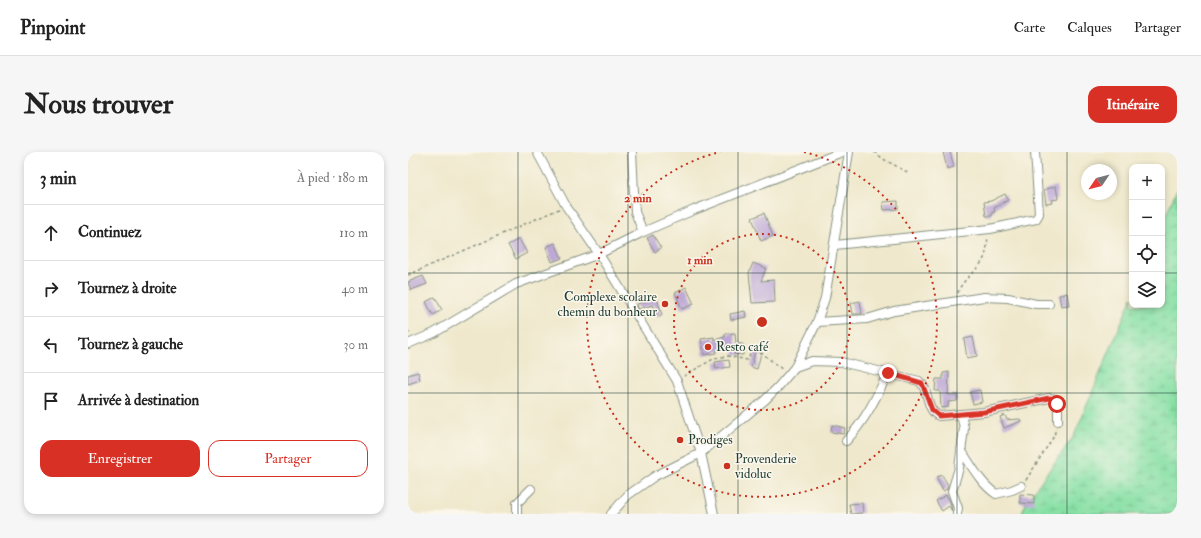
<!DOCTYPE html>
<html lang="fr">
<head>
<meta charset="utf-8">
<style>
	body { margin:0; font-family:"IM FELL Double Pica",serif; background:#f6f6f6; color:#222 }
	.controls { position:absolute; right:12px; top:12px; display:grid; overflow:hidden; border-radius:8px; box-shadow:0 2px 6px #0003 }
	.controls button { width:36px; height:36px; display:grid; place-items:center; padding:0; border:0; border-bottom:1px solid #e0e0e0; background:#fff; color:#222; font:20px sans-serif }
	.compass { position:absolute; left:673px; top:12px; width:36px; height:36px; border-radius:50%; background:#fff; box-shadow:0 2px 6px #0003; rotate:235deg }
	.stop { position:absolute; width:12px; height:12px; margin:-9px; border:3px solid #d93025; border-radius:50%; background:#fff }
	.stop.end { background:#d93025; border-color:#fff; box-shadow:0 1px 4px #0008 }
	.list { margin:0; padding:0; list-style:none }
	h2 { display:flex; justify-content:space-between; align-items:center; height:52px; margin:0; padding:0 16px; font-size:17px }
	h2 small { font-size:13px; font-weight:400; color:#767676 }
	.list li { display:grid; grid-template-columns:26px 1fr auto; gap:12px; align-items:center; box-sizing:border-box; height:56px; padding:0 16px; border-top:1px solid #e0e0e0 }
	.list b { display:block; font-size:15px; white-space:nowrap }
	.list em { font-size:13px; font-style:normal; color:#767676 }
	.actions { display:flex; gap:8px; padding:12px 16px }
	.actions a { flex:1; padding:9px 0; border:1px solid #d93025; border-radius:12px; text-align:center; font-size:14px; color:#d93025 }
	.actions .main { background:#d93025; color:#fff }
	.icon { flex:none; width:22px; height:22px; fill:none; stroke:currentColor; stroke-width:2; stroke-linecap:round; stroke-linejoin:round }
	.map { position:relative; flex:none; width:769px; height:362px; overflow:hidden; border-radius:12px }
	header { display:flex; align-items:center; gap:24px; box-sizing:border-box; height:56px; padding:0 20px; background:#fff; border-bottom:1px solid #e0e0e0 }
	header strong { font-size:19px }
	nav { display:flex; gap:22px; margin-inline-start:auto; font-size:14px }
	.intro { display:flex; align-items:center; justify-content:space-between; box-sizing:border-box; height:96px; padding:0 24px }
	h1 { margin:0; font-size:28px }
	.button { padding:10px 18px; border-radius:12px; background:#d93025; color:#fff; font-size:14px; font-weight:700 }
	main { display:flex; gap:24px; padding:0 24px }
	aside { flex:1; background:#fff; border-radius:12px; box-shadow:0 2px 6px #0003 }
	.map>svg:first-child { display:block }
	.wetland { fill:url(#wetland-marsh); stroke:#538e6c }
	.building { fill:#bea9d6 }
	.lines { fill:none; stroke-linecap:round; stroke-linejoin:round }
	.minor-casing { stroke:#879280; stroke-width:10 }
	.path { stroke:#879280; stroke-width:1.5; stroke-dasharray:3 3; stroke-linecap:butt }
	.minor { stroke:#fff; stroke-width:8 }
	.route { stroke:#d93025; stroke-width:5 }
	.grid { fill:none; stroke:#1f3d34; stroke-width:1; stroke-opacity:0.55 }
	.ring { fill:none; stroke:#c8321e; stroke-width:2; stroke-dasharray:2 4 }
	.poi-dot { fill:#c8321e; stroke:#fbf7ec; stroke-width:1.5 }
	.labels { text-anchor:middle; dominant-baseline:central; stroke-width:3; stroke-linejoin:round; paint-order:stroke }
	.poi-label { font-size:13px; fill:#1f3d34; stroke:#fbf7ec; text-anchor:start }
	.centre { fill:#c8321e; stroke:#fbf7ec; stroke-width:2 }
	.ring-label { font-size:12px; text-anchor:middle; font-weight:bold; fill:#c8321e; stroke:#fbf7ec; stroke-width:3; stroke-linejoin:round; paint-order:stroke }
</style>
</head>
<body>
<header>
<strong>Pinpoint</strong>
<nav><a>Carte</a><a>Calques</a><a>Partager</a></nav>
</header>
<div class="intro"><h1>Nous trouver</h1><a class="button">Itinéraire</a></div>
<main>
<aside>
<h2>3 min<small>À pied · 180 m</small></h2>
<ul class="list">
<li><svg class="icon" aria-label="ahead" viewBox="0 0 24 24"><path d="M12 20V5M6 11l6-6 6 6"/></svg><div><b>Continuez</b></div><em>110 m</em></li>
<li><svg class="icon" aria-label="right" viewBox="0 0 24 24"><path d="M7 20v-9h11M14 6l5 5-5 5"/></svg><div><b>Tournez à droite</b></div><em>40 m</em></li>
<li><svg class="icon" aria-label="left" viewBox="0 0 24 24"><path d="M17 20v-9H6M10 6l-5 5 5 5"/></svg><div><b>Tournez à gauche</b></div><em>30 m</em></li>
<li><svg class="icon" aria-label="arrive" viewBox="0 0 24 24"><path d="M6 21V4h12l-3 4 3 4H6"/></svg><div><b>Arrivée à destination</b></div></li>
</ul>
<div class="actions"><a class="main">Enregistrer</a><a>Partager</a></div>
</aside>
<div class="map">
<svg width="769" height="362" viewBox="0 0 769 362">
	<defs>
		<pattern id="wetland-marsh" width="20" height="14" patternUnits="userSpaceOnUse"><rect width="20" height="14" fill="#87e0a5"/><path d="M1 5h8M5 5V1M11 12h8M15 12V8" fill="none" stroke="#74c18f"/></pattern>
	</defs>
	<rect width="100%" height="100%" fill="#fbf7ec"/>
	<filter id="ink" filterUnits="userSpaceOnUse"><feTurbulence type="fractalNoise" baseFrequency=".025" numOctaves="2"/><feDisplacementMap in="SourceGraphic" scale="8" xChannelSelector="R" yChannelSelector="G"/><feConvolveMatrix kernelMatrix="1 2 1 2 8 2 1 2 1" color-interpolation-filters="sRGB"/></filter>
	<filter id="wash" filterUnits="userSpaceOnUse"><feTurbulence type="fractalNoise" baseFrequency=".012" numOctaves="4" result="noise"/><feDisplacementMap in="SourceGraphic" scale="16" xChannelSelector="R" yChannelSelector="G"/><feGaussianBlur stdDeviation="0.9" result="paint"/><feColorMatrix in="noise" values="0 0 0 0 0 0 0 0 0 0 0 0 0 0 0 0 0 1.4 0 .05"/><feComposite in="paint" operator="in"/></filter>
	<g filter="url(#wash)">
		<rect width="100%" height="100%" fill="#efe8cc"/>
		<!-- wetland -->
		<polygon class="wetland" points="769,37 769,362 614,362 618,350 666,284 724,145 724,153 754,153 754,72"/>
		<g id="blocks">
			<!-- building -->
			<g class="building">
				<polygon points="535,0 542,0 546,15 539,17"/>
				<polygon points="648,34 650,47 644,48 645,51 638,52 636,38"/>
				<polygon points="597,42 600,48 586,56 587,60 584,60 584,64 578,64 576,50 583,49"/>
				<polygon points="490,49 490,57 476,58 475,50"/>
				<polygon points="356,61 365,84 353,89 344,66"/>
				<polygon points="245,83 253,96 247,100 239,86"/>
				<polygon points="111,87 119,101 108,107 100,93"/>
				<polygon points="147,91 154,106 144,110 138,95"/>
				<polygon points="345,111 358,116 353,129 366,128 367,150 344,151 341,121"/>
				<polygon points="15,124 19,132 3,138 0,130"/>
				<polygon points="278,135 286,152 274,157 267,141"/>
				<polygon points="659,141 661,153 653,154 651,143"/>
				<polygon points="27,145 34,158 25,163 18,150"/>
				<polygon points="249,146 254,163 249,165 245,153 231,157 230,156 229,152"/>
				<polygon points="452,149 454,162 445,162 443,151"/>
				<polygon points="337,159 338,165 323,168 322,162"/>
				<polygon points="327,181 328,192 335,192 335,203 326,202 327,194 308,199 308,201 296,203 293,187 306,185 306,188 317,185 317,182"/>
				<polygon points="565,185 569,204 559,206 556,187"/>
				<polygon points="347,199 353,201 349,217 343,215"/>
				<polygon points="321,208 322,215 308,217 307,210"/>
				<polygon points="10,220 12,228 0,232 0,223"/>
				<polygon points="541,220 540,243 549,243 549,249 540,250 540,255 533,256 532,239 527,239 528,227 535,227 535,221"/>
				<polygon points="572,238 574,250 565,252 562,240"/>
				<polygon points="597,263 599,268 612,267 613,269 596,276 592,265"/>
				<polygon points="424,273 437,276 436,282 423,280"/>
				<polygon points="534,323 540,333 539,337 535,339 528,325"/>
				<polygon points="612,342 626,343 626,352 612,351"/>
				<polygon points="538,343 542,349 544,359 541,354 534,359 528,349"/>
				<polygon points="454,351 455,361 443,362 441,352"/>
			</g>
		</g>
	</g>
	<g filter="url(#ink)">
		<use href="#blocks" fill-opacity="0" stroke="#879280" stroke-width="1"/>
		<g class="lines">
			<defs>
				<g id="minor">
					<polyline points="129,0 158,54 191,102 269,229 293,301 306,362"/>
					<polyline points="224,0 227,60 235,80"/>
					<polyline points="427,93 582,77 628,67 631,62 627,0"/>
					<polyline points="409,170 459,167 486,159 576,145 600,146 628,152 641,152"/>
					<polyline points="0,192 26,181 108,132 191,102 235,80 286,58 434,0"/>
					<path d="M387,215L404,209L433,210L511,229C522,237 517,258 531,264L576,260L641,246L647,247L650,258V269"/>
					<path d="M438,289C457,269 468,246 480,221"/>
					<path d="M553,298C564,314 572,331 588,342L604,338L613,334"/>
					<polyline points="109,362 109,351 123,337"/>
					<polyline points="203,362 220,343 247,324 293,301 357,248 370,235 387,215 409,170 417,146 441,0"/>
					<polyline points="549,362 550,356 544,339 551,316 556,276 553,262"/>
				</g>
			</defs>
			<!-- minor casing -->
			<use href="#minor" class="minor-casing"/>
			<!-- path -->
			<g class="path">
				<polyline points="466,0 477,8 501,21"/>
				<polyline points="0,123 151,57"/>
				<path d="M550,141C553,127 572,118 577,104C579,98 579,91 580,85"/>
				<polyline points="0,179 4,183"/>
				<polyline points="276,224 307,206 321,204 339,208 341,206 343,198 349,197 375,218"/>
				<polyline points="618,328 646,284 648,276"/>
			</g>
			<!-- minor -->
			<use href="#minor" class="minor"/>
		</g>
	</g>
	<g class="lines" filter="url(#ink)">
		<!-- route -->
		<polyline class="route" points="480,221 514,231 524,258 531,264 576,260 641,246 647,247 649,252"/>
	</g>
	<!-- grid -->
	<path class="grid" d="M110,0V362M220,0V362M330,0V362M439,0V362M549,0V362M659,0V362M0,121H724M754,121H769M0,241H769"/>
	<!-- distance rings -->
	<g class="ring">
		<circle cx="354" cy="170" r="88"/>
		<path d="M396 0A175 175 0 1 1 312 0"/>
	</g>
	<!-- markers -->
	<g class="poi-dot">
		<circle cx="257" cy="152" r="4"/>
		<circle cx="300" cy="195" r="4"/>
		<circle cx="272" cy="288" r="4"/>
		<circle cx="319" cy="314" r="4"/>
	</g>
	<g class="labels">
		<!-- poi labels -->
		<g class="poi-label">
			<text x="249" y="145" text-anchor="end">Complexe scolaire<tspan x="249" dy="15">chemin du bonheur</tspan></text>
			<text x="308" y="195">Resto café</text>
			<text x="280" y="288">Prodiges</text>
			<text x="327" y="307">Provenderie<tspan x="327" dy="15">vidoluc</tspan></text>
		</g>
	</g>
	<circle cx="354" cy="170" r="6" class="centre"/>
	<g class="ring-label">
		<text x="230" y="50">2 min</text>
		<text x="292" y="112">1 min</text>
	</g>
</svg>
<div class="controls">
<button>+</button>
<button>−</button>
<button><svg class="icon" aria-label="locate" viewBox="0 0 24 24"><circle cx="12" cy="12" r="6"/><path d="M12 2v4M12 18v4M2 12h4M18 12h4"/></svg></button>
<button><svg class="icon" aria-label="layers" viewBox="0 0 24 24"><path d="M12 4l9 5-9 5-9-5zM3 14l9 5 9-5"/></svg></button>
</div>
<svg class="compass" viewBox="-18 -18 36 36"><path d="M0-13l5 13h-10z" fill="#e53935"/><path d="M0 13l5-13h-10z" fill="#767676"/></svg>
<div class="stop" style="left:649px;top:252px"></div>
<div class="stop end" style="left:480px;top:221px"></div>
</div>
</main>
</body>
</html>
